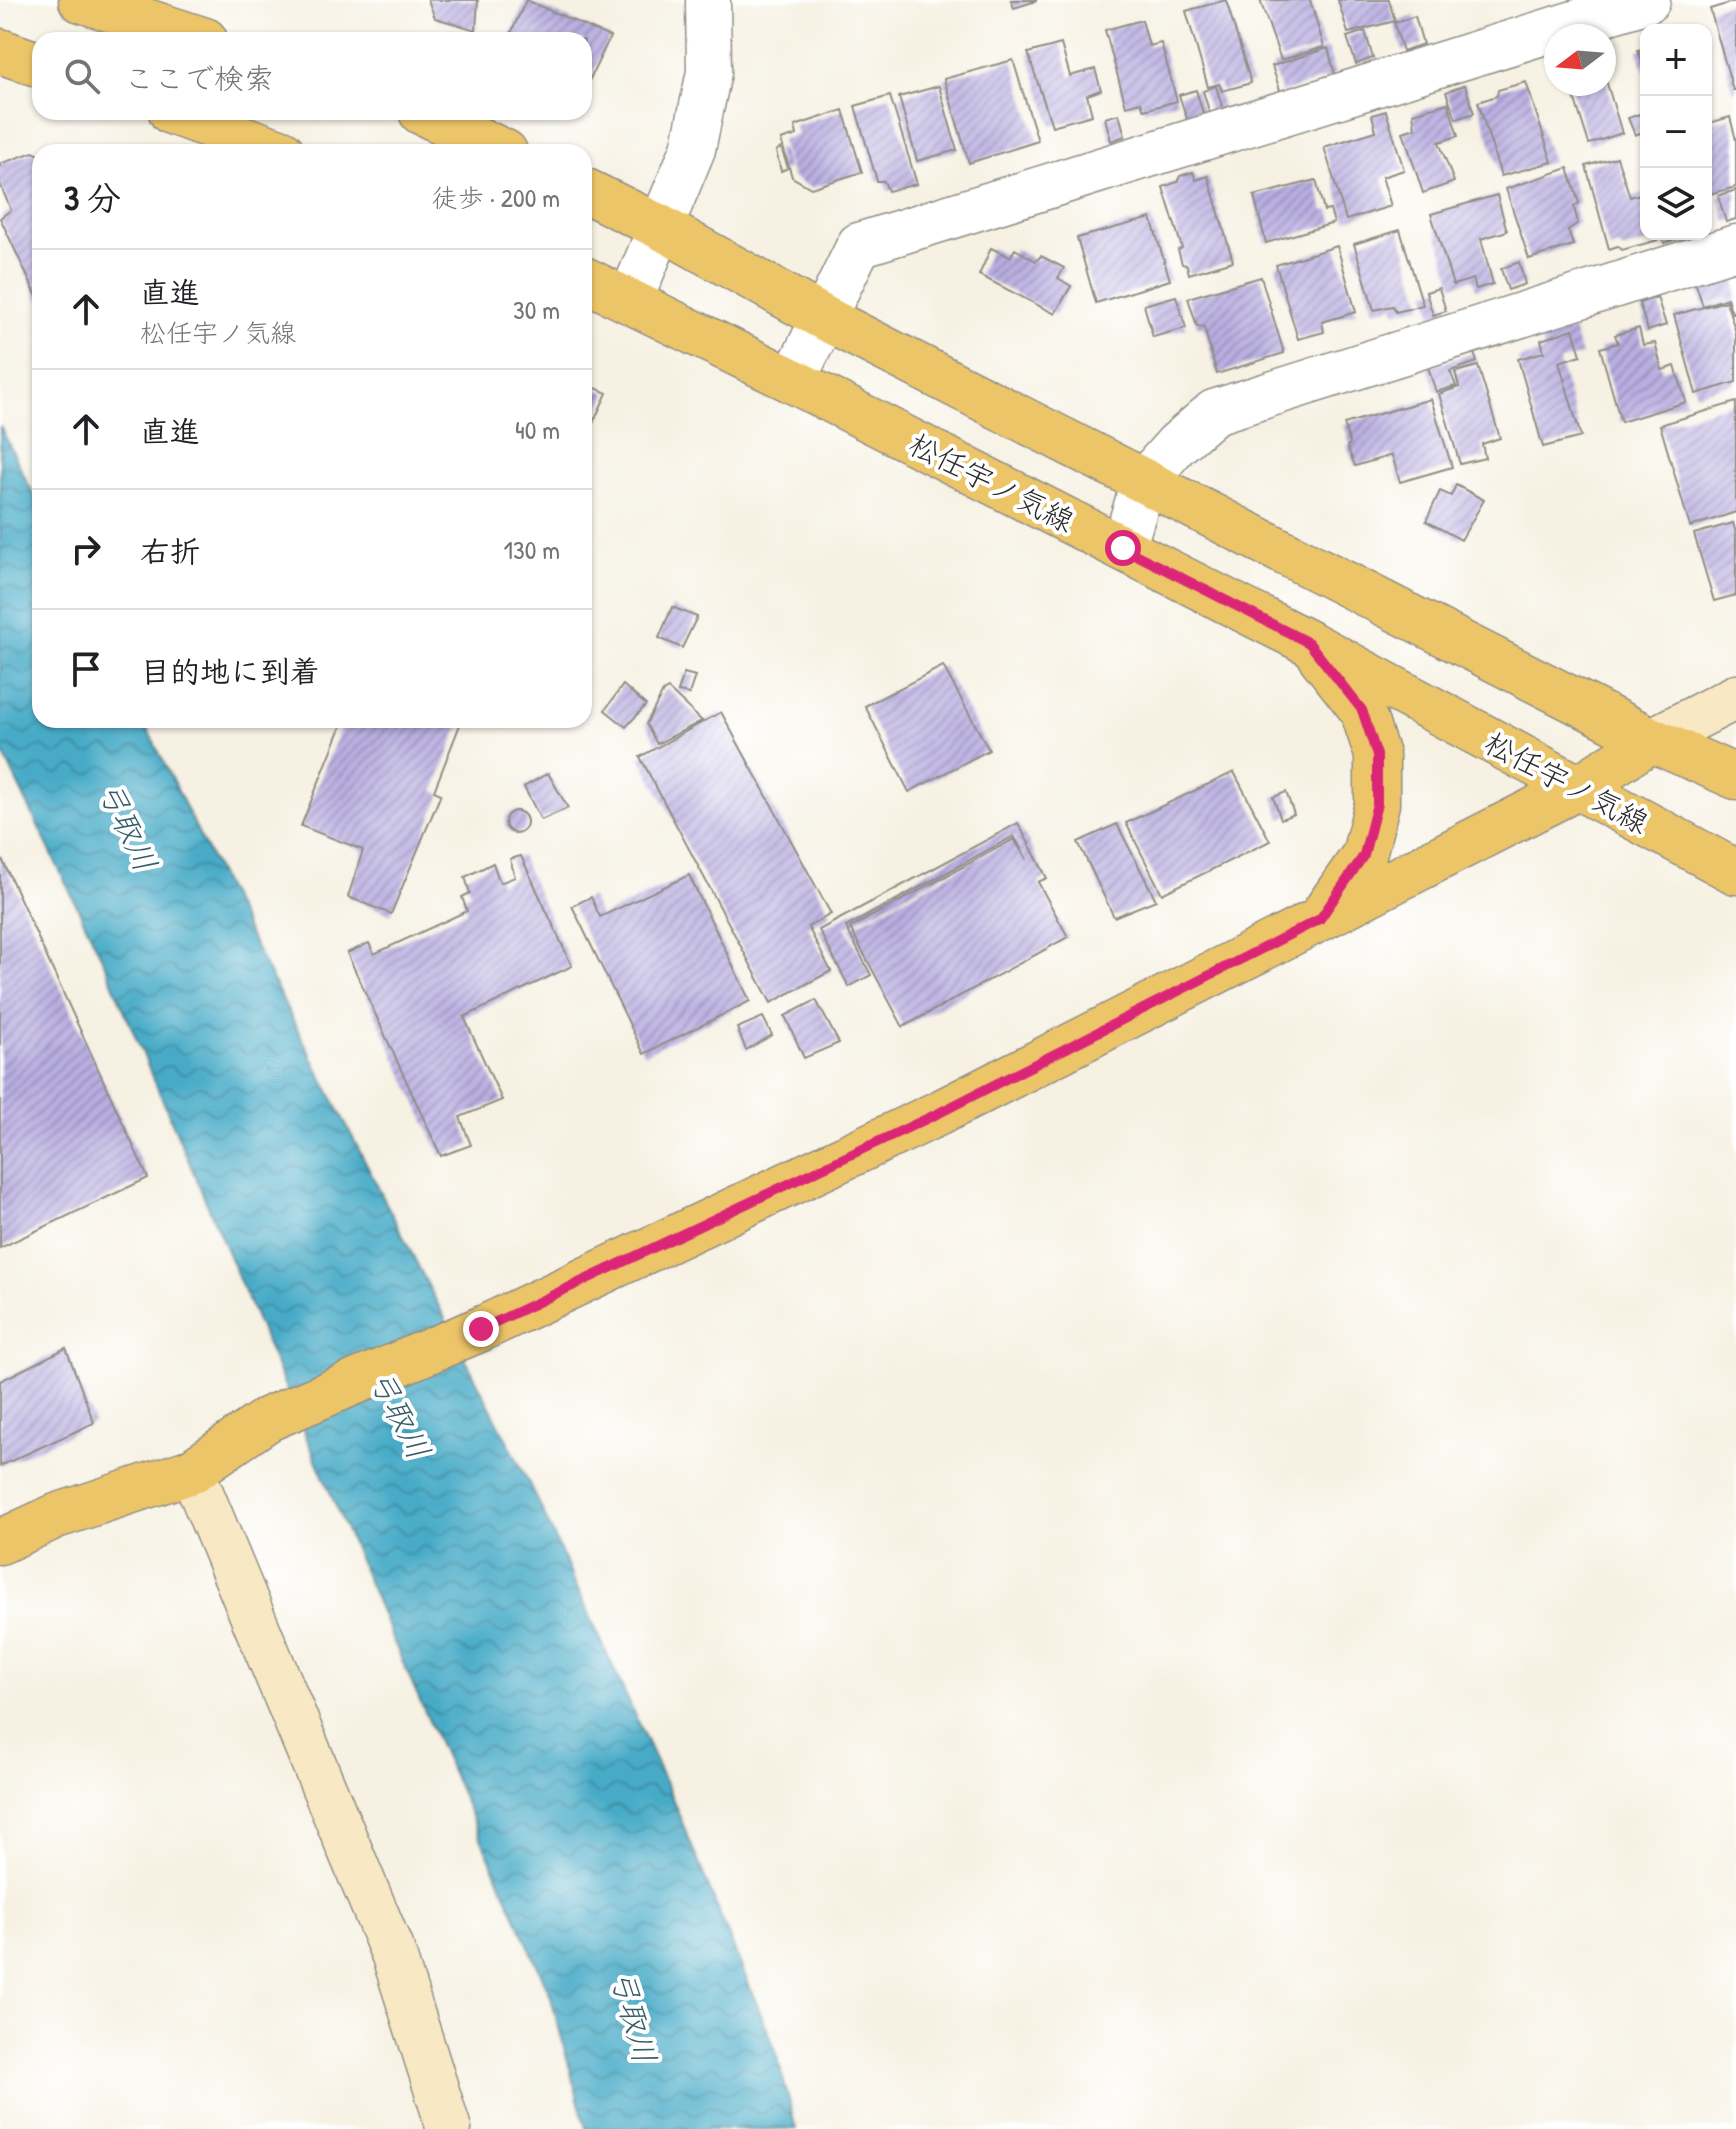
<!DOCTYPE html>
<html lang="ja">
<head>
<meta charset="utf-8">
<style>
	body { margin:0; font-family:"Patrick Hand","Klee One",sans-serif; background:#f6f6f6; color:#202124 }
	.controls { position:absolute; right:24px; top:24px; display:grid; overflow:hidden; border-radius:16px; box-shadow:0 2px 6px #0004 }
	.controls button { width:72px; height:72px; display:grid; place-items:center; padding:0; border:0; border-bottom:2px solid #e0e0e0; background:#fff; color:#202124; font:40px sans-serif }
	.compass { position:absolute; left:1544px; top:24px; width:72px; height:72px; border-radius:50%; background:#fff; box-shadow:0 2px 6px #0004; rotate:254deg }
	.stop { position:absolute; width:24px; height:24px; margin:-18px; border:6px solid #db2777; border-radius:50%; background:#fff }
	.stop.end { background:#db2777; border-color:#fff; box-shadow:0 2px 8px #0008 }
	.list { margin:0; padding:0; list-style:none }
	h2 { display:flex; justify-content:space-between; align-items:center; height:104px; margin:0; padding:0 32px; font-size:34px }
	h2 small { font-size:26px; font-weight:400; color:#757577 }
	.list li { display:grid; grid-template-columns:52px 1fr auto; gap:24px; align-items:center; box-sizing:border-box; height:120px; padding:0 32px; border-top:2px solid #e0e0e0 }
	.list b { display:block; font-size:30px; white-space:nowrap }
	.list p { margin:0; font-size:26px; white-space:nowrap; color:#757577 }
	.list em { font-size:26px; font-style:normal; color:#757577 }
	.icon { flex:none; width:44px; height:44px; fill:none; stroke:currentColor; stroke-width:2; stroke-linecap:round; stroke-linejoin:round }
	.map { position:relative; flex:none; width:1736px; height:2129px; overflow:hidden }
	.search { position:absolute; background:#fff; box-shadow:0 2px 6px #0004; left:32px; top:32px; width:560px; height:88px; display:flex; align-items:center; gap:20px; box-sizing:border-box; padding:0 28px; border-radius:24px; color:#757577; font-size:30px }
	.panel { position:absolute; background:#fff; box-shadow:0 2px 6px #0004; left:32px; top:144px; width:560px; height:584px; border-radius:24px }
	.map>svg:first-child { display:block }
	.water { fill:url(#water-waves); stroke:#396b79; stroke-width:2 }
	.building { fill:url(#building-hatch) }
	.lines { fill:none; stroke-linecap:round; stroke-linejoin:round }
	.street-casing { stroke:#908e86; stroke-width:47 }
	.secondary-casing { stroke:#908e86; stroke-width:47 }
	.primary-casing { stroke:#908e86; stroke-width:47 }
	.street { stroke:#fff; stroke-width:44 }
	.secondary { stroke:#f8e8c3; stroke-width:44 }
	.primary { stroke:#edc569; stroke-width:44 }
	.route { stroke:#db2777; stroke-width:10 }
	.labels { text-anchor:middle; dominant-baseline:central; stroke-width:8; stroke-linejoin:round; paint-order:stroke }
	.street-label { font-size:30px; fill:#2b2b2b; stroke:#fff }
	.water-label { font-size:32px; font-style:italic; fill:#365e69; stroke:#fff }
</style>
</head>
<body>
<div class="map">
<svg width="1736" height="2129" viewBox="0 0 1736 2129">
	<defs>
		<pattern id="water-waves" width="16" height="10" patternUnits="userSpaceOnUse" patternTransform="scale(2)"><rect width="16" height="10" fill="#47abc7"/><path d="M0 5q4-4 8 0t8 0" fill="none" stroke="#3b8ba2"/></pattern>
		<pattern id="building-hatch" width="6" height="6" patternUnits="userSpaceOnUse" patternTransform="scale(2)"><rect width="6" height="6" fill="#b8aee1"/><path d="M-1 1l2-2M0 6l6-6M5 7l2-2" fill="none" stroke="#968eb7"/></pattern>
	</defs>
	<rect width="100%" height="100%" fill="#fff"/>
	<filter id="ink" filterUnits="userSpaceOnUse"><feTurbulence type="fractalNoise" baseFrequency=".0125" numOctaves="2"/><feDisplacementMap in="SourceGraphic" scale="16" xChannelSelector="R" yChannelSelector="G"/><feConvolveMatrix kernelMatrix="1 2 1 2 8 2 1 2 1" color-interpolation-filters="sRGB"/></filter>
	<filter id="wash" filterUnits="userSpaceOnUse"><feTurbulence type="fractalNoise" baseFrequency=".006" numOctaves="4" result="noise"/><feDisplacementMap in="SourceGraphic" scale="32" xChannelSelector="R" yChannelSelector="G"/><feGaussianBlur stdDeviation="1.8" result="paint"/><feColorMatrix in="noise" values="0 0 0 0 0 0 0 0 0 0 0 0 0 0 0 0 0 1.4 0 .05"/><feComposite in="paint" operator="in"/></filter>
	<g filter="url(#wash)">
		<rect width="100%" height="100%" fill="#f6f1e2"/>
		<!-- water -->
		<polygon class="water" points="0,426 40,508 40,720 143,720 226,889 537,1499 670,1793 776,2051 796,2129 586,2129 550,1994 393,1640 102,958 0,747"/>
		<g id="blocks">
			<!-- building -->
			<g class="building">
				<polygon points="428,0 478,0 476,30 435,18"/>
				<polygon points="526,0 610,37 587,85 584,83 584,40 508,40"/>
				<polygon points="1011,0 1036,0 1036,1 1014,8"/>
				<polygon points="1226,0 1251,83 1222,91 1219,84 1208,87 1186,11"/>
				<polygon points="1260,0 1310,0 1324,47 1281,60"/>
				<polygon points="1338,0 1389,0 1395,21 1348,33"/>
				<polygon points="1736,1 1736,90 1733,90 1710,9"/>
				<polygon points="1415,16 1423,44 1403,51 1394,23"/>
				<polygon points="1142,20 1149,46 1161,43 1177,101 1144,110 1141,102 1126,106 1105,30"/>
				<polygon points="1365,31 1373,58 1356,64 1347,37"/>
				<polygon points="1061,44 1070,76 1095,69 1101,90 1087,95 1092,115 1052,126 1028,53"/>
				<polygon points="1328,48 1335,75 1281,93 1272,66"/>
				<polygon points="1646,48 1646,73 1645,73 1638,50"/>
				<polygon points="1013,60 1038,141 969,163 944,79"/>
				<polygon points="1605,77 1622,133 1589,144 1570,84 1604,84"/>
				<polygon points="1526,82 1552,162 1501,176 1478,102 1497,96 1498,90"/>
				<polygon points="1465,85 1474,113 1456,119 1446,92"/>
				<polygon points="939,86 957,150 917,161 899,97"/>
				<polygon points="1216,86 1223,110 1210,114 1203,91"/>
				<polygon points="1196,90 1204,116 1188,122 1179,95"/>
				<polygon points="890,96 917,184 888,191 884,181 877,181 855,106"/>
				<polygon points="1448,103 1458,136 1439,142 1454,182 1423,193 1403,132 1415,128 1413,113"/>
				<polygon points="843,110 862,172 811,188 792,177 781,140 797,135 795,126"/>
				<polygon points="1386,111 1404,170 1382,177 1391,206 1346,220 1324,147 1376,131 1372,115"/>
				<polygon points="1646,112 1646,131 1635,135 1628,118"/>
				<polygon points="1119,114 1125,136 1111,141 1105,118"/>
				<polygon points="1730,117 1736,140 1736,187 1706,195 1706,124"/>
				<polygon points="781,148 788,168 781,171 776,151"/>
				<polygon points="33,152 40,155 40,303 0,218 11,210 0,184 0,164"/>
				<polygon points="1617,157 1630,197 1644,193 1646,234 1656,234 1658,240 1622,250 1618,246 1609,249 1586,166"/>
				<polygon points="1568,168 1579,203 1574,207 1578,223 1568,230 1573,245 1529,259 1506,189"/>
				<polygon points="1193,172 1196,180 1208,176 1233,261 1189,274 1187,265 1182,264 1178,250 1182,248 1163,187 1177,182 1180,176"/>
				<polygon points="1316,180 1324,211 1330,210 1334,223 1266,243 1254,196"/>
				<polygon points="1736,190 1736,219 1726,222 1718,196"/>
				<polygon points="1497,195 1507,231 1481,239 1493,284 1476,289 1473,279 1453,285 1431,214"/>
				<polygon points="1151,218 1170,280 1096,303 1077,238"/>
				<polygon points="1400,230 1423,305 1396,312 1393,306 1374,310 1354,244"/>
				<polygon points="1661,234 1683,234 1684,237 1664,243"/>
				<polygon points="1337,246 1356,312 1322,322 1324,332 1298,339 1276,265"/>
				<polygon points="991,248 1010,257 1015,249 1036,261 1041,256 1064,268 1058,278 1071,286 1055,314 979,275"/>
				<polygon points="1519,262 1525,284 1508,290 1501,269"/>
				<polygon points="1736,268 1736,311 1732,313 1727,298 1703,306 1695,281"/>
				<polygon points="1261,277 1284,353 1217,374 1204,327 1197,326 1188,298"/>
				<polygon points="1439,288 1446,311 1433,315 1426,292"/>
				<polygon points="1176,296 1186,328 1153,337 1144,305"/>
				<polygon points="1657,297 1666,325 1648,331 1639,303"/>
				<polygon points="1726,301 1736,333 1736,382 1696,394 1674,315"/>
				<polygon points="1639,328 1643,345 1655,343 1662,370 1675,366 1686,402 1621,422 1600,348 1618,343 1615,335"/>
				<polygon points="1573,329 1581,355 1559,362 1581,437 1543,447 1518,359 1544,352 1541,340"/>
				<polygon points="1474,353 1477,362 1450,371 1456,386 1436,392 1428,367"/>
				<polygon points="1478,366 1500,438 1482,444 1485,458 1460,464 1439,394 1459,387 1455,372"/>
				<polygon points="584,383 607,393 584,442"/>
				<polygon points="1431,399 1452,467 1400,482 1392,455 1355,466 1347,446 1350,444 1344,424"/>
				<polygon points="1736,402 1736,512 1690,527 1660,425"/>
				<polygon points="1456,485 1484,500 1461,540 1426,521 1440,491 1451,496"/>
				<polygon points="1733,523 1736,533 1736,595 1714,601 1694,534"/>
				<polygon points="672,607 697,617 682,648 659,638"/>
				<polygon points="943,666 989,750 909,792 865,706"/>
				<polygon points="684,673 695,676 689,694 678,692"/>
				<polygon points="623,685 646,705 626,727 605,710"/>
				<polygon points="668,689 702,721 657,744 646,724 663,692"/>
				<polygon points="721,712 831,914 808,927 831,971 771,1003 640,757"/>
				<polygon points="344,720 455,720 461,722 434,791 441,794 391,914 348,897 363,850 301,826"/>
				<polygon points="1234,772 1270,841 1162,894 1126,823"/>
				<polygon points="548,773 568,808 541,820 524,787"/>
				<polygon points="1286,792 1294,814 1281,819 1273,797"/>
				<circle cx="516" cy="822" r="11"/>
				<polygon points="1018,823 1047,878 1038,882 1068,937 903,1027 850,928 1014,839 1027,860 1014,836 846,927 871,975 849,987 819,930"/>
				<polygon points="1117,824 1156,900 1114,917 1078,842"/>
				<polygon points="0,855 148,1178 0,1248"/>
				<polygon points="521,856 572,966 464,1017 502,1100 460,1117 471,1145 441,1156 347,953 369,943 374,954 467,911 462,897 470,893 465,877 493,863 500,883 515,877 510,859"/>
				<polygon points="689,875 750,1001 644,1054 572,906 591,897 600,917"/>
				<polygon points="816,1000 839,1043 804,1058 785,1016"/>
				<polygon points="763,1017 772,1035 746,1050 737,1028"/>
				<polygon points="66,1348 94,1423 0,1466 0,1381"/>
			</g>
		</g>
	</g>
	<g filter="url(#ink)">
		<use href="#blocks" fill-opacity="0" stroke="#908e86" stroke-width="2"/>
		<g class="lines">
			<defs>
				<g id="street">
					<polyline points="630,301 693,149 709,72 708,0"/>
					<polyline points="793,381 859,245 1648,0"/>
					<polyline points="1123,548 1144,481 1176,445 1214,412 1736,247"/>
				</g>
				<g id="secondary">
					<polyline points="1652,740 1736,697"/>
					<polyline points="192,1471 394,1956 449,2129"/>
				</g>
				<g id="primary">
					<polyline points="81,0 205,40"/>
					<polyline points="0,51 40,65"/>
					<polyline points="171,112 282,152"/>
					<polyline points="421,112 505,152"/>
					<polyline points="584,190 660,227 824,318 1652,740 1736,777"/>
					<polyline points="584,279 793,381 1309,643 1736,872"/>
					<polyline points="1321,658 1362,710 1377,755 1377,804 1364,855 1323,914"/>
					<polyline points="0,1542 56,1516 192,1471 268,1419 481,1329 939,1113 1577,788 1652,740"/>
				</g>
			</defs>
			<!-- street casing -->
			<use href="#street" class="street-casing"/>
			<!-- secondary casing -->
			<use href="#secondary" class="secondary-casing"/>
			<!-- primary casing -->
			<use href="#primary" class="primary-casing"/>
			<!-- street -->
			<use href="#street" class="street"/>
			<!-- secondary -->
			<use href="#secondary" class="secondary"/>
			<!-- primary -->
			<use href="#primary" class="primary"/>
		</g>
	</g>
	<g class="lines" filter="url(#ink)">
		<!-- route -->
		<polyline class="route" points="481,1329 939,1113 1320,919 1364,855 1377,804 1377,755 1362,710 1309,643 1123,548"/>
	</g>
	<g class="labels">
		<!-- street labels -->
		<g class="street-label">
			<text transform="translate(992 482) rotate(27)">松任宇ノ気線</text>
			<text transform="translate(1567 782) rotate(28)">松任宇ノ気線</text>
		</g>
		<!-- water labels -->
		<g class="water-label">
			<text transform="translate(128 826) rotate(65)">弓取川</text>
			<text transform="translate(400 1414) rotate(63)">弓取川</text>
			<text transform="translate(634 2016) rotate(75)">弓取川</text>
		</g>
	</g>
</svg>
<div class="controls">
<button>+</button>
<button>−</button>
<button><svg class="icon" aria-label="layers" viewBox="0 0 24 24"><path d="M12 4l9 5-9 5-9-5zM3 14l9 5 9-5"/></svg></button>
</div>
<svg class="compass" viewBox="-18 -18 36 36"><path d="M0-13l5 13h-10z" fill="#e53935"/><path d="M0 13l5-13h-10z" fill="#757577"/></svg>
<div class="stop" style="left:1123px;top:548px"></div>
<div class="stop end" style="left:481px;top:1329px"></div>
<div class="search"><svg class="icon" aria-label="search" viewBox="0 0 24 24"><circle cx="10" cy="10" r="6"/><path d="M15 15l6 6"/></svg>ここで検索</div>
<section class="panel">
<h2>3 分<small>徒歩 · 200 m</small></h2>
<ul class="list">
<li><svg class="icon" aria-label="ahead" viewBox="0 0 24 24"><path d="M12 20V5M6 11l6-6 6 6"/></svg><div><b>直進</b><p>松任宇ノ気線</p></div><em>30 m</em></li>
<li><svg class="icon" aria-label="ahead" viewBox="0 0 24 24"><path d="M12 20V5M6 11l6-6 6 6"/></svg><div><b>直進</b></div><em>40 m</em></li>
<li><svg class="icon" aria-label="right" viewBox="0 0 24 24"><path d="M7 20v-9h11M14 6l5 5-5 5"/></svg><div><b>右折</b></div><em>130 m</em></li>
<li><svg class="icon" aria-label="arrive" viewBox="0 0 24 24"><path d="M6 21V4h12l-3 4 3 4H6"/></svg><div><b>目的地に到着</b></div></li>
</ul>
</section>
</div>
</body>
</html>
